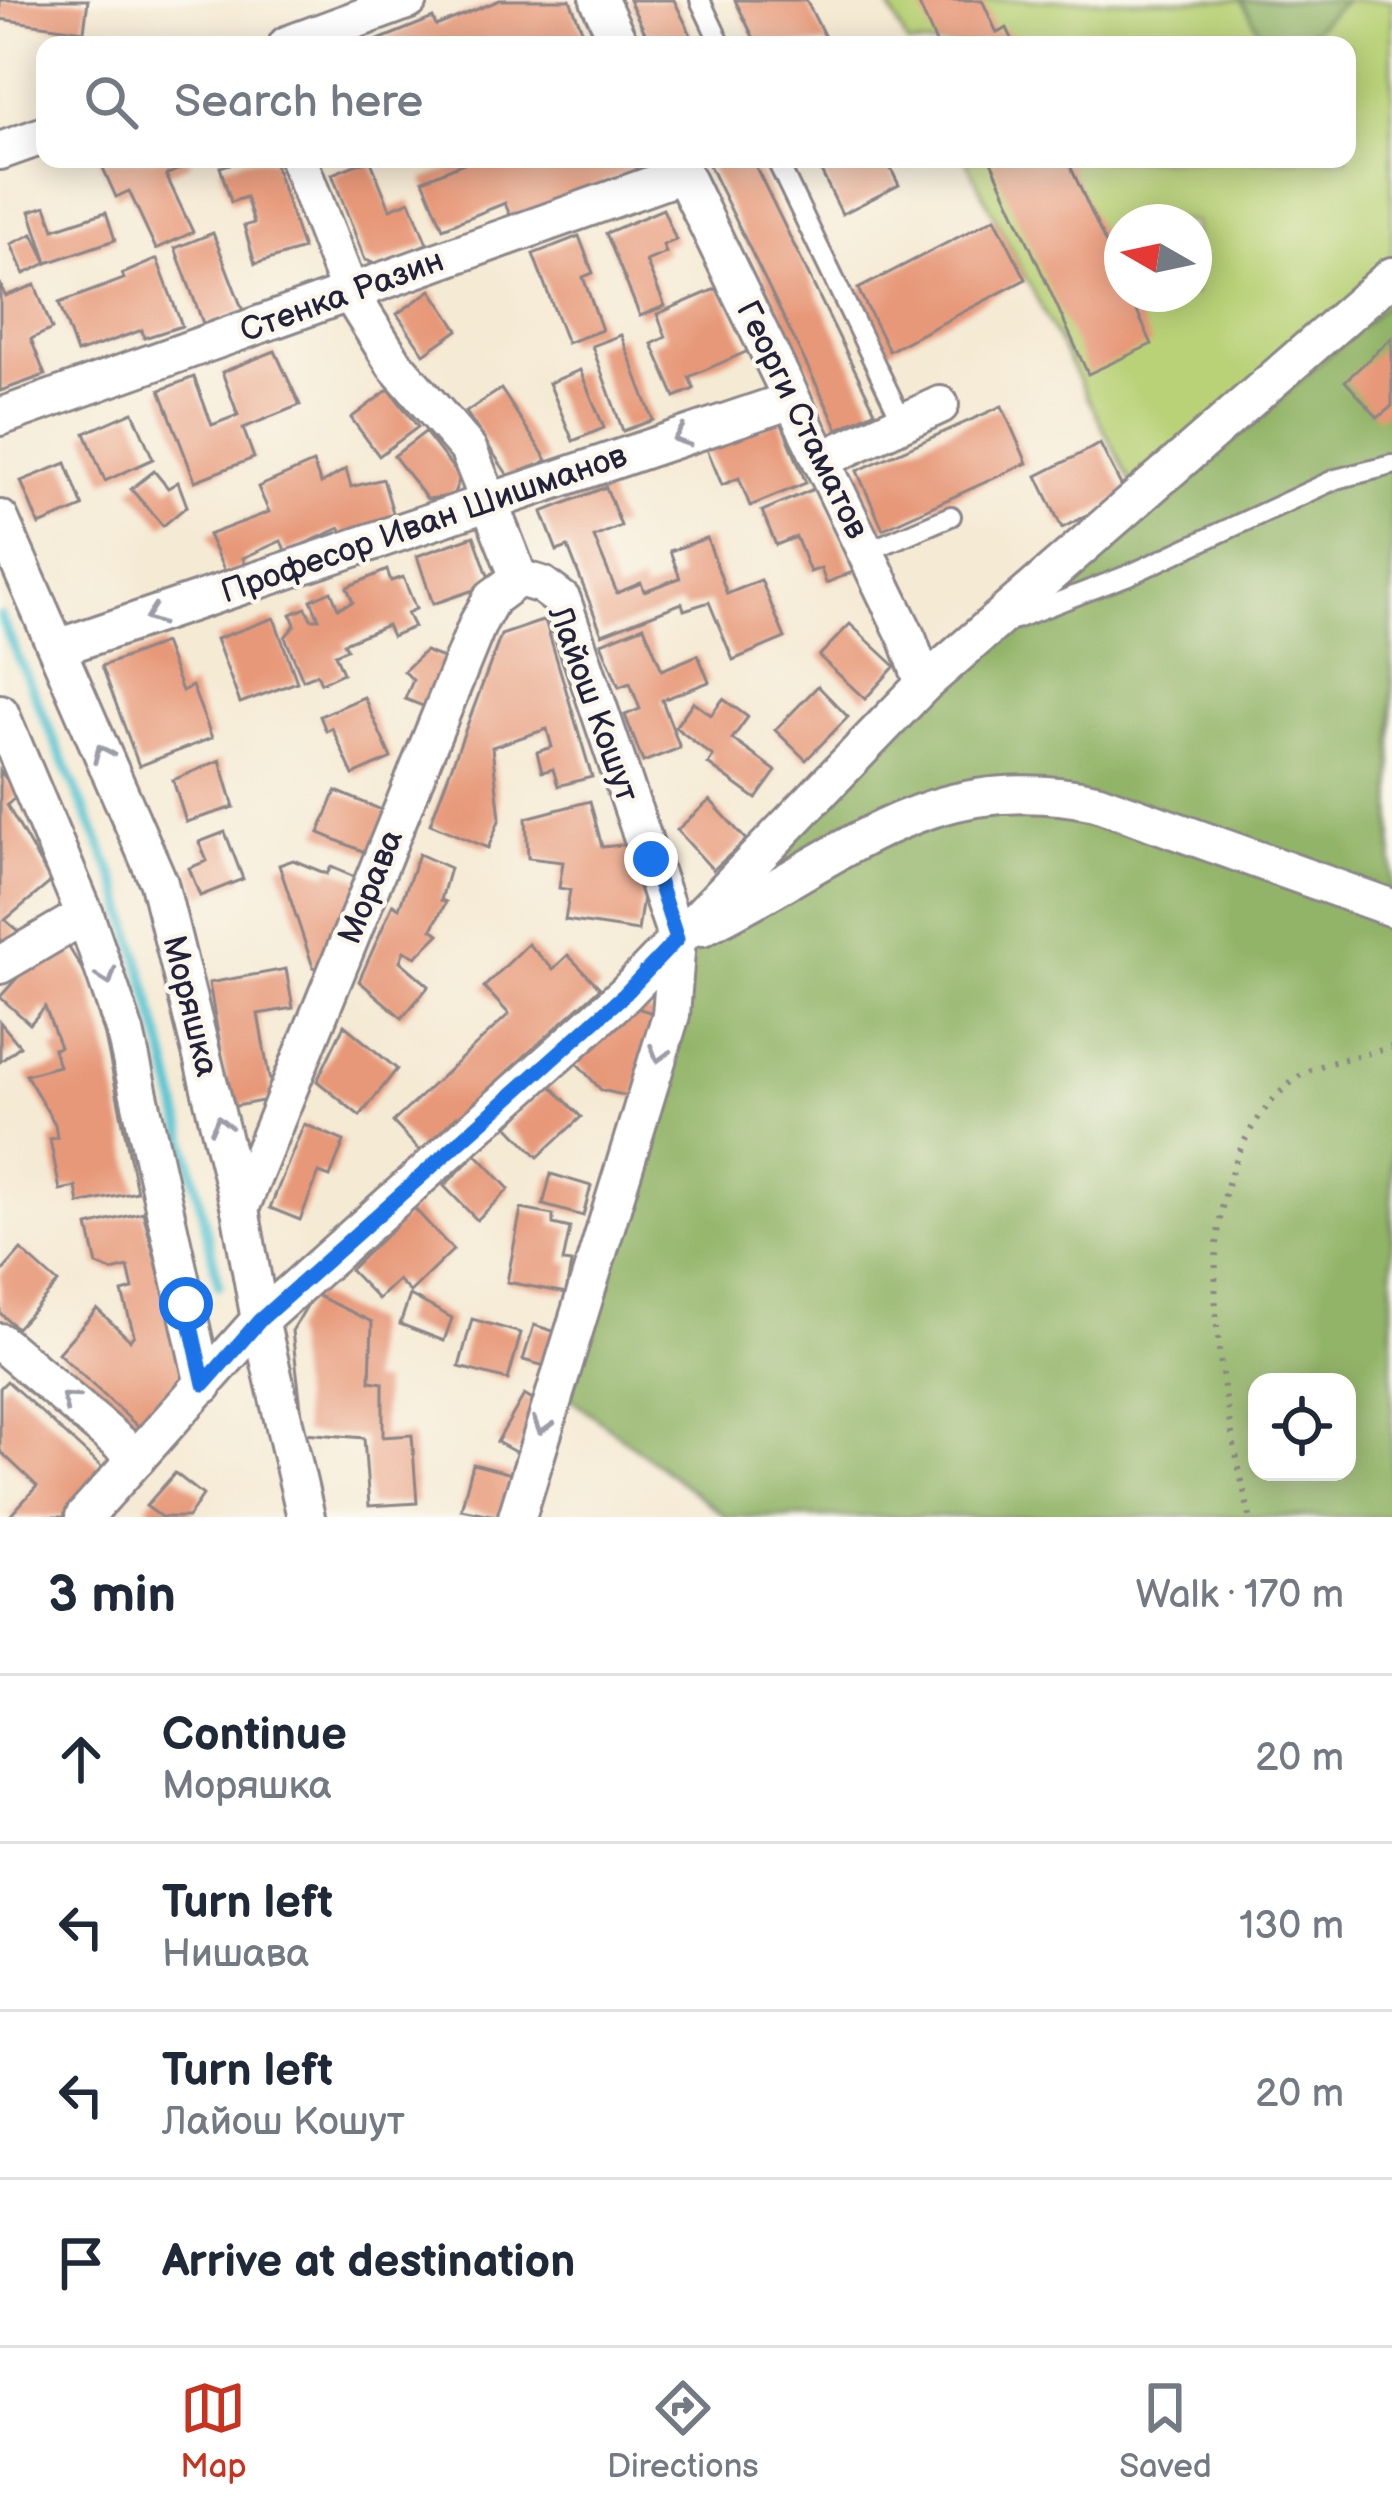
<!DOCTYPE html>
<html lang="en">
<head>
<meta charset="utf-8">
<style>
	body { margin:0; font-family:"Balsamiq Sans",sans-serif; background:#f6f6f7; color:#1f2937 }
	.controls { position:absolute; right:36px; bottom:36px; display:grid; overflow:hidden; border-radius:24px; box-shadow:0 6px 30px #0003 }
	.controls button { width:108px; height:108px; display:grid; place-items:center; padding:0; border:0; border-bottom:3px solid #e0e1e3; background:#fff; color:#1f2937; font:60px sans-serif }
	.compass { position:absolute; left:1104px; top:204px; width:108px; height:108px; border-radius:50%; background:#fff; box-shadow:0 6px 30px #0003; rotate:279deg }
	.stop { position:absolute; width:36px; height:36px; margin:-27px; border:9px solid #1a73e8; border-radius:50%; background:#fff }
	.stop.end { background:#1a73e8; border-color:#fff; box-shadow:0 3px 12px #0008 }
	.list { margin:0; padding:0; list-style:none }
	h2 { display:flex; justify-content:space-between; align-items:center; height:156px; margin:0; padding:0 48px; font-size:51px }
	h2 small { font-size:39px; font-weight:400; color:#747a83 }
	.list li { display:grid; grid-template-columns:78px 1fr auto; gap:36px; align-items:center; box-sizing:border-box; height:168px; padding:0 48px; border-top:3px solid #e0e1e3 }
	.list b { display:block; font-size:45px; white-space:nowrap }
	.list p { margin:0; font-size:39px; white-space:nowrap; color:#747a83 }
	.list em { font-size:39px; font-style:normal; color:#747a83 }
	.icon { flex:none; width:66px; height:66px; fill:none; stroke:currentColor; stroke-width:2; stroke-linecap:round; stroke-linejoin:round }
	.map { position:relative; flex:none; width:1392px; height:1517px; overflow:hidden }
	.search { position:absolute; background:#fff; box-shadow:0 6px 30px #0003; left:36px; right:36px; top:36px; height:132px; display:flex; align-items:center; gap:30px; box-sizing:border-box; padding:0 42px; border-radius:24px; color:#747a83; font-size:45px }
	.sheet { height:828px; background:#fff }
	nav { display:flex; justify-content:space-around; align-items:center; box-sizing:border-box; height:168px; border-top:3px solid #e0e1e3; background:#fff; font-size:33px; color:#747a83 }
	nav a { display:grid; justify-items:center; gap:6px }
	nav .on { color:#c8321e }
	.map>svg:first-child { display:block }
	.green { fill:#b9d278; stroke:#6e7a5a; stroke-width:3; fill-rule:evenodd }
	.forest { fill:#92b468; stroke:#5a6b52; stroke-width:3; fill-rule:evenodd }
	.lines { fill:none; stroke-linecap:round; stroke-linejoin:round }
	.stream { stroke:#59c5d2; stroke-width:10 }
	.building { fill:#e79878 }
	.lane-casing { stroke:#8c8688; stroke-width:24 }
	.street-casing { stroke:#8c8688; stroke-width:42 }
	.path { stroke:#8c8688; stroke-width:6; stroke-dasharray:3 9; stroke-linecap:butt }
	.lane { stroke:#fff; stroke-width:18 }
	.street { stroke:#fff; stroke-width:36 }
	.oneway { stroke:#9c9ca7 }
	.route { stroke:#1a73e8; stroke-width:15 }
	.labels { text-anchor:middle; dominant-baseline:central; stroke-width:9; stroke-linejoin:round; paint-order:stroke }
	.street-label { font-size:33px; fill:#22223b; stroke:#fbf7ec }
</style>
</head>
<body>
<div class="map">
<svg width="1392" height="1517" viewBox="0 0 1392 1517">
	<rect width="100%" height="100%" fill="#fbf7ec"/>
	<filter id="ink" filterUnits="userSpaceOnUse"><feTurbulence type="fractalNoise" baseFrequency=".00833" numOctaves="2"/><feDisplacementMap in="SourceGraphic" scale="24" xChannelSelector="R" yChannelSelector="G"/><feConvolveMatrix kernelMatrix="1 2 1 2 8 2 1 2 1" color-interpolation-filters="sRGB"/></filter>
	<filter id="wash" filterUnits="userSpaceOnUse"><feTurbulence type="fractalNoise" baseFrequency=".004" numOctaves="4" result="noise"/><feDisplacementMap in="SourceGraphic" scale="48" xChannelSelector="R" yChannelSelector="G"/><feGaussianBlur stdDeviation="2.7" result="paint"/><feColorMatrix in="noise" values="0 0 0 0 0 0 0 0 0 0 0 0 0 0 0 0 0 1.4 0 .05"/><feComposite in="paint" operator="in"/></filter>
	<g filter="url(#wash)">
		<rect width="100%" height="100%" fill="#f5ead4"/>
		<!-- green -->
		<g class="green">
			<polygon points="886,0 1241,0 1269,45 908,45"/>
			<path d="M1346,0H1392V299L1148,515L965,159H1347V45H1296ZM1122,222H1194V294H1122Z"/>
		</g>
		<!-- forest -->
		<g class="forest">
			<polygon points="1241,0 1346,0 1296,45 1269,45"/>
			<path d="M1392,299V1517H726L570,1398L689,940L987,644L1148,515ZM1257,1382H1347V1472H1257Z"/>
		</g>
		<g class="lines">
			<!-- stream -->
			<polyline class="stream" points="0,616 119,888 165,1052 219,1285"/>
		</g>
		<g id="blocks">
			<!-- building -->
			<g class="building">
				<polygon points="0,0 88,0 84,31 0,19"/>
				<polygon points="500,0 570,0 588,45 366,45 433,18 436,26"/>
				<polygon points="629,0 674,0 696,45 651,45"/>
				<polygon points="735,0 806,0 829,45 757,45"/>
				<polygon points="917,0 982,0 997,33 1007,28 1015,45 937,45"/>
				<polygon points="99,159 189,159 191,164 166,175 193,232 156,249 129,191 116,197"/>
				<polygon points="246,159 273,159 303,249 255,264 244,226 254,223 246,197 231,202 220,167"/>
				<polygon points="370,159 390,209 410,201 427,244 377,264 365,260 332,174"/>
				<polygon points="473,159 632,159 637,170 511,218 505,203 443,228 423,180"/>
				<polygon points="706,159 752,159 875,411 838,429"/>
				<polygon points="815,159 886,159 899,185 842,214"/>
				<polygon points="990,159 1067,159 1122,279 1122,294 1129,294 1152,344 1088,374"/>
				<polygon points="46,206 54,229 106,212 115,240 47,263 30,211"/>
				<polygon points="663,209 676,240 663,245 666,253 646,261 665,306 640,316 606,233"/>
				<polygon points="995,218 1026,279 889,351 858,289"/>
				<polygon points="213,233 243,311 204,326 175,248"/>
				<polygon points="33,234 47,263 24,274 11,244"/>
				<polygon points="579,236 593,273 583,277 602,330 567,343 533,254"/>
				<polygon points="157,259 182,326 144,338 142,330 77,353 59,303 124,279 122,274"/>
				<polygon points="0,283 5,296 35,285 52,329 31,339 45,375 0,391"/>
				<polygon points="720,287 748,351 689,377 694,389 675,397 652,344 666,337 657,314"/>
				<polygon points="431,290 458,330 424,354 397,314"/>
				<polygon points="621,335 653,420 623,431 592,346"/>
				<polygon points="1392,338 1392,406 1378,418 1345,381"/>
				<polygon points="275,351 300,405 243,428 254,458 195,481 160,390 194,377 212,425 238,415 222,372"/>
				<polygon points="580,370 604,428 573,441 549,383"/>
				<polygon points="389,389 418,427 379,456 351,418"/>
				<polygon points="501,389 547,460 513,483 466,412"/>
				<polygon points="1002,406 1027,463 883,529 857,471"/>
				<polygon points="133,412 153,459 105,481 85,433"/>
				<polygon points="780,419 806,483 750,506 739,478 722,485 707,449"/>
				<polygon points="425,432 460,477 453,496 427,499 394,456"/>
				<polygon points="1100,444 1126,495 1062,528 1037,476"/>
				<polygon points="66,463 83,507 39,525 21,481"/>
				<polygon points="313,463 321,484 346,469 351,487 383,479 395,519 343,538 340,528 286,552 281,541 243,558 246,566 226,574 208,535 269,512 258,487"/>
				<polygon points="154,471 168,488 178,482 187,506 163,526 131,489"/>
				<polygon points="606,487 621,526 594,537 617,593 641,583 644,591 680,578 670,551 707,538 727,594 761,580 785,638 733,660 709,602 684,610 682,603 602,634 568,547 557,551 542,512"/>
				<polygon points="816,488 853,572 826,583 821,568 810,572 796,537 776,545 762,511"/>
				<polygon points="474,536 491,584 433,604 417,556"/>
				<polygon points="387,570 391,581 403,577 416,609 407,613 414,627 392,636 387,625 344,643 347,649 335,654 343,673 321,683 317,674 303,680 285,637 295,625 291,614 306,608 311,619 319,619 311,600 331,591 338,608 353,602 347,587"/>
				<polygon points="274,618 297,682 240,703 216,639"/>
				<polygon points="545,620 592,777 558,786 553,769 542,772 537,752 552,747 547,729 492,747 500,818 488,848 430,824 501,635"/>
				<polygon points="850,624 895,666 865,699 819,656"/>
				<polygon points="644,626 662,670 698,655 709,682 662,700 680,748 643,762 625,715 640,709 630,683 619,687 601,643"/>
				<polygon points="164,643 182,691 192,686 212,738 139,766 102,666"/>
				<polygon points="425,651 453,662 433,710 405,699 413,680 404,671"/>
				<polygon points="818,686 848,717 806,760 775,730"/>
				<polygon points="364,697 391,758 353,775 332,728 326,731 320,716"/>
				<polygon points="723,699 748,717 732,739 776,771 756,799 708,764 713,756 675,727 693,702 711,715"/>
				<polygon points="220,760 234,807 186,822 173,780"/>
				<polygon points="0,771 19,794 7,805 51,882 5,920 18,931 0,952"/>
				<polygon points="336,791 389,813 372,855 319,833"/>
				<polygon points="710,800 746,840 713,870 677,830"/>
				<polygon points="590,801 602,847 630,844 645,883 638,931 565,920 570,890 559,888 563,862 528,858 526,818"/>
				<polygon points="225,832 243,879 200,896 189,868 207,861 199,842"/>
				<polygon points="419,854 450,868 441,900 446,902 432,929 439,934 416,957 404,951 400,961 429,986 402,1018 359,981 393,904 399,908"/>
				<polygon points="293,860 327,874 331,867 362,880 324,969 313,967 279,865"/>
				<polygon points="62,936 88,979 105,1036 137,1192 79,1204 76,1187 60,1190 50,1139 57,1138 55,1124 26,1075 59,1066 53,1049 60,1047 45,1007 30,1024 0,997 47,945"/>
				<polygon points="528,944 553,969 568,955 600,988 485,1092 491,1098 464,1124 457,1116 420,1151 393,1122 509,1014 484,987"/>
				<polygon points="286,969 293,1008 258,1014 273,1099 231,1107 209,983"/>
				<polygon points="637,1008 656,1014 636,1098 601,1090 573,1059"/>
				<polygon points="0,1022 20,1046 0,1062"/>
				<polygon points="344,1025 397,1069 360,1116 317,1081"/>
				<polygon points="550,1085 581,1117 538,1157 508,1126"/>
				<polygon points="304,1124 344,1141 330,1177 319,1173 300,1220 270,1208"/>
				<polygon points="476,1154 509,1189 477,1220 444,1186"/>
				<polygon points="551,1174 591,1186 583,1216 543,1205"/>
				<polygon points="414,1208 453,1250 410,1292 398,1280 378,1299 350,1270"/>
				<polygon points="521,1209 553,1215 553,1224 570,1228 563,1262 571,1263 566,1293 507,1282"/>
				<polygon points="143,1212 188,1386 145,1433 58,1353 97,1309 130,1340 134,1335 122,1292 133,1289 128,1267 112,1271 97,1265 88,1226"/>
				<polygon points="21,1250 58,1283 17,1328 0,1313 0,1274"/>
				<polygon points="314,1294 372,1322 370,1381 383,1383 383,1437 412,1435 417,1503 369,1506 364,1438 304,1433 292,1331"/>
				<polygon points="410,1295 452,1318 444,1341 400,1324"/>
				<polygon points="472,1319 521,1333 508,1380 459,1367"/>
				<polygon points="534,1325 562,1334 545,1366 523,1360"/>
				<polygon points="7,1381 110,1475 71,1517 9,1517 37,1486 0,1451 0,1388"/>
				<polygon points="524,1395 543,1406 517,1453 497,1442"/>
				<polygon points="473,1464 512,1474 501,1517 461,1509"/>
				<polygon points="175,1473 203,1495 188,1517 161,1517 146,1506"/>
			</g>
		</g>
	</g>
	<g filter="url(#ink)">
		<use href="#blocks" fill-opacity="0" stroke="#8c8688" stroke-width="3"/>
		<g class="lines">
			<defs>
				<g id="lane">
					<polyline points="700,0 721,45"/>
					<polyline points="776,159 903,422"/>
					<polyline points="866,552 951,516"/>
					<polyline points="1015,619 1131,574 1336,479 1392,465"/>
				</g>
				<g id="street">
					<polyline points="599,0 620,45"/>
					<polyline points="287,45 409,0"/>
					<polyline points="0,151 45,135"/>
					<polyline points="298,159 350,293 395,365 468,449 519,578 542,585 562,600 677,939 671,1015 517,1517"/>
					<polyline points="676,159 908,640 924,684"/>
					<polyline points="0,417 683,174"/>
					<polyline points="821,460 940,405"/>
					<polyline points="0,519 159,883 240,1209 260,1320 306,1517"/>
					<polyline points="57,648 792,400"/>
					<polyline points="0,713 85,915 125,1032 204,1385"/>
					<path d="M702,927C841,860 928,766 1096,802L1392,908"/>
					<polyline points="0,965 85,915"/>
					<polyline points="240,1209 478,623 492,598 519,578"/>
					<polyline points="0,1342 137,1458"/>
					<polyline points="84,1517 260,1320 625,994 924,684 1392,276"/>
				</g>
			</defs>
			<!-- lane casing -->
			<use href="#lane" class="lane-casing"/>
			<!-- street casing -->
			<use href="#street" class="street-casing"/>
			<!-- path -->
			<path class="path" d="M1250,1517C1220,1387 1172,1173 1297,1078C1319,1061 1365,1056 1392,1047"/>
			<!-- lane -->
			<use href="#lane" class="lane"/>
			<!-- street -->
			<use href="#street" class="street"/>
		</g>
		<!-- one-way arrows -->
		<defs><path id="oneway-chevron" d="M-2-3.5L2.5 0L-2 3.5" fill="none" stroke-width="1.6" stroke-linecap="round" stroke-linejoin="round" transform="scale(3)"/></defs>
		<g class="oneway">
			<use href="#oneway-chevron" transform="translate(681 437) rotate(161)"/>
			<use href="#oneway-chevron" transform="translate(153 616) rotate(161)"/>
			<use href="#oneway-chevron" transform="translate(102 753) rotate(-114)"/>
			<use href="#oneway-chevron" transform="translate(107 977) rotate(71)"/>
			<use href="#oneway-chevron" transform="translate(659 1054) rotate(107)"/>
			<use href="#oneway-chevron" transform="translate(220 1124) rotate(-104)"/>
			<use href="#oneway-chevron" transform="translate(69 1400) rotate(-140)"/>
			<use href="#oneway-chevron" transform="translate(542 1426) rotate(107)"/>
		</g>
	</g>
	<g class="lines" filter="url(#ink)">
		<!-- route -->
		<polyline class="route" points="186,1304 204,1384 260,1320 625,994 677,939 651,859"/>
	</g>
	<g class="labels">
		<!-- street labels -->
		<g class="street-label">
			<text transform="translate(342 296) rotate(-20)">Стенка Разин</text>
			<text transform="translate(802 420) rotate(64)">Георги Стаматов</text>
			<text transform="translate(424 524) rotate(-19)">Професор Иван Шишманов</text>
			<text transform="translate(593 704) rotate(70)">Лайош Кошут</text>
			<text transform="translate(371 887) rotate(-68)">Морава</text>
			<text transform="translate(190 1006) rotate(76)">Моряшка</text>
		</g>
	</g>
</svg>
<div class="controls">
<button><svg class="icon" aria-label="locate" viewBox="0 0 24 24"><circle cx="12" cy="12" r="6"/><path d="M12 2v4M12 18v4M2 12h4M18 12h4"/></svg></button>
</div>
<svg class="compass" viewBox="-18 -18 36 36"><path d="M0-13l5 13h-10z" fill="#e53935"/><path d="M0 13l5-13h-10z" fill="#747a83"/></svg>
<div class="stop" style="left:186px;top:1304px"></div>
<div class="stop end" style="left:651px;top:859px"></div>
<div class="search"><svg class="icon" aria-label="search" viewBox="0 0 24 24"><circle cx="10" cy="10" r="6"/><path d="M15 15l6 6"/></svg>Search here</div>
</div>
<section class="sheet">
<h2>3 min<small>Walk · 170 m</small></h2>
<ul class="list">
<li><svg class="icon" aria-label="ahead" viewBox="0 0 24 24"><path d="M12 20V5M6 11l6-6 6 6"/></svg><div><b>Continue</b><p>Моряшка</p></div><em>20 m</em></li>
<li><svg class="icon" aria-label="left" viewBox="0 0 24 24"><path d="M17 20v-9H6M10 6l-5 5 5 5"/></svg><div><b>Turn left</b><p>Нишава</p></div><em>130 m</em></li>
<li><svg class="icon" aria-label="left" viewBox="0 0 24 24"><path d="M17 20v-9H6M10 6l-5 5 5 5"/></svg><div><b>Turn left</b><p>Лайош Кошут</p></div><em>20 m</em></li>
<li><svg class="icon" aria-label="arrive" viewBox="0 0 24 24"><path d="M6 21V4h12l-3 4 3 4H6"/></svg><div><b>Arrive at destination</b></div></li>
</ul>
</section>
<nav>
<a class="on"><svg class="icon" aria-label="map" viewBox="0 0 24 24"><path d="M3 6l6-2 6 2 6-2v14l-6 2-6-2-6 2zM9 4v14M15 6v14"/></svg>Map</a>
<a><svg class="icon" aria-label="directions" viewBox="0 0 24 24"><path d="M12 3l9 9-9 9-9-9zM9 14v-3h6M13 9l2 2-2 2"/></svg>Directions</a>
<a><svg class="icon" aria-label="saved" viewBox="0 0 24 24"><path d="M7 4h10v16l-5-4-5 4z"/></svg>Saved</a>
</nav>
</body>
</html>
